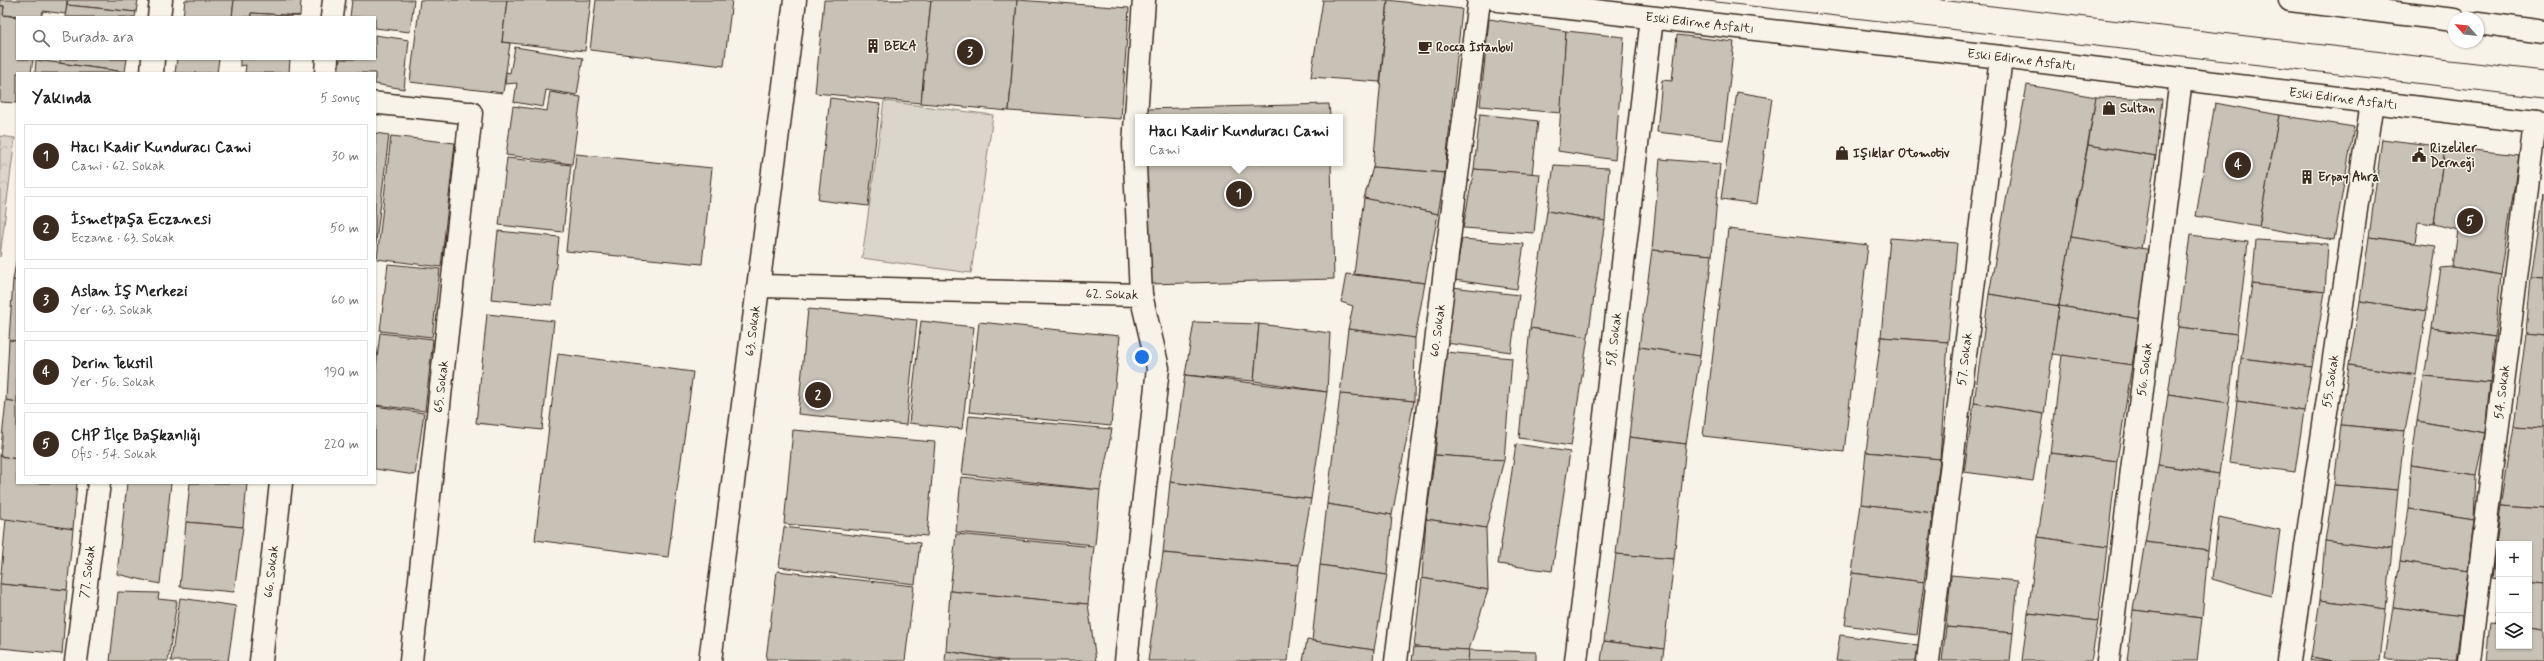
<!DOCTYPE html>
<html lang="tr">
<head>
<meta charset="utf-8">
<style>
	body { margin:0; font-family:Mynerve,sans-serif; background:#f2f2f2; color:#222 }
	.controls { position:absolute; right:12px; bottom:12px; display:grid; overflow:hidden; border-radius:0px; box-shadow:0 1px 3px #0004 }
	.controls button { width:36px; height:36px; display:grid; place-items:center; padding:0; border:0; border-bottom:1px solid #e0e0e0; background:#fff; color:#222; font:20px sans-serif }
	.compass { position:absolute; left:2448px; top:12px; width:36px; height:36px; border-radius:50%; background:#fff; box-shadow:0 1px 3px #0004; rotate:297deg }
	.you { position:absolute; left:1142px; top:357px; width:14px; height:14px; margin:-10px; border:3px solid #fff; border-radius:50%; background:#1a73e8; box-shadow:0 0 0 6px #1a73e833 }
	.badge { display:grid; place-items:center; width:26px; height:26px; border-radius:50%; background:#3b2a1e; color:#fff; font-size:13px; font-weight:700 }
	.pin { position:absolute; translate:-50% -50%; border:2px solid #fff; box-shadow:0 1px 4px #0006 }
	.popup { position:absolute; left:1135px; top:114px; width:208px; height:52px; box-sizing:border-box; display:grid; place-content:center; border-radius:0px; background:#fff; filter:drop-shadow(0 1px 3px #0005); font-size:13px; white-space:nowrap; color:#767676 }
	.popup b { font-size:15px; color:#222 }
	.popup::after { content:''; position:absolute; left:50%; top:100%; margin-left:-8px; border:8px solid transparent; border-top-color:#fff }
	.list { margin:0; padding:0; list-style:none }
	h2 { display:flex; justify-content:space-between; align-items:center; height:52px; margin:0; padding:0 16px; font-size:17px }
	h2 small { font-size:13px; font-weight:400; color:#767676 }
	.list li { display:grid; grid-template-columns:26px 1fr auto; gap:12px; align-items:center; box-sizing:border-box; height:64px; margin:0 8px 8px; padding:0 8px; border:1px solid #e0e0e0; border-radius:0px }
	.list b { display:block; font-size:15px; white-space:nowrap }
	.list p { margin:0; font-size:13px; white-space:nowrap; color:#767676 }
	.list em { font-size:13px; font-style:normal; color:#767676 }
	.icon { flex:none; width:22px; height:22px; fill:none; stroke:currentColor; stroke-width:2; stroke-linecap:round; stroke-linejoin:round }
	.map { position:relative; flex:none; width:2544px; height:661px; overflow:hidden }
	.search { position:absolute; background:#fff; box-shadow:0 1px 3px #0004; left:16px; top:16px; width:360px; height:44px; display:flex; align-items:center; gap:10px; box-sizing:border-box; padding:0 14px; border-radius:0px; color:#767676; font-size:15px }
	.panel { position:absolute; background:#fff; box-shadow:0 1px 3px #0004; left:16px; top:72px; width:360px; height:412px; border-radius:0px }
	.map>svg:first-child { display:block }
	.grass { fill:#dbd6cb; stroke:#8b8074 }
	.park { fill:url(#park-crowns); stroke:#8b8074 }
	.building { fill:#c8c1b6; stroke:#3b2a1e }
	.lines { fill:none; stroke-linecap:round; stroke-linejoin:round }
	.lane-casing { stroke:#3b2a1e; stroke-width:24 }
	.street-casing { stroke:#3b2a1e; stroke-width:25 }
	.primary-casing { stroke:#3b2a1e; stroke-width:25 }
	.lane { stroke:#f7f3e8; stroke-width:21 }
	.street { stroke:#f7f3e8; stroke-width:22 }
	.primary { stroke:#f7f3e8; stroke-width:22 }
	.tram { stroke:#3b2a1e; stroke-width:1 }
	.labels { text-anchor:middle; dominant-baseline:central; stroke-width:3; stroke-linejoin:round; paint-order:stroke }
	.street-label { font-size:13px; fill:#3b2a1e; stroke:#f7f3e8 }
	.poi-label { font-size:13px; font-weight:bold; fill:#3b2a1e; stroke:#f7f3e8; text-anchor:start }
</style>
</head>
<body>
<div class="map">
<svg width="2544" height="661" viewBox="0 0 2544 661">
	<defs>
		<pattern id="park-crowns" width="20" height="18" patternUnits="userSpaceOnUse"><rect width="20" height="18" fill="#dbd6cb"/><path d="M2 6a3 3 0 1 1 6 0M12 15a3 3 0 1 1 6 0" fill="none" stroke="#bdb8ae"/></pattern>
	</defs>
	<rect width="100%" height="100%" fill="#f7f3e8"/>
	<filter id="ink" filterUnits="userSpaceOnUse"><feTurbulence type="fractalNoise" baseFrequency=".025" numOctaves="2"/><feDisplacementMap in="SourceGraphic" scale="8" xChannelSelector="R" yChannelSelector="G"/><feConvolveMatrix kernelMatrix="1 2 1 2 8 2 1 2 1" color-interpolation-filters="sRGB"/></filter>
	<g filter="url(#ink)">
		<!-- grass -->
		<polygon class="grass" points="884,101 993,115 971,273 862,258"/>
		<!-- park -->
		<polygon class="park" points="0,136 15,138 0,257"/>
		<!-- building -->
		<g class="building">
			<polygon points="0,0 67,0 66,14 43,11 41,17 3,15 4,6 0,6"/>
			<polygon points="68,0 138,0 136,12 67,5"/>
			<polygon points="185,0 234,0 232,17 183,17"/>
			<polygon points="234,0 301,0 300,16 251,13 251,17 232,17"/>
			<polygon points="352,0 414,0 410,32 375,28 375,17 350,17"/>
			<polygon points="420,0 507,0 502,42 510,43 503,93 410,82"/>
			<polygon points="507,0 591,0 585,51 502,42"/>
			<polygon points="596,0 732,0 724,66 590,50"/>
			<polygon points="824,0 931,0 921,103 815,93"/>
			<polygon points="931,0 1017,0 1009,111 921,103"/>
			<polygon points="1017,0 1129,8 1121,119 1009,111"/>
			<polygon points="1323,0 1388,0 1380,82 1311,77"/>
			<polygon points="1388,0 1462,9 1445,173 1373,167"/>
			<polygon points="67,5 136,12 135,17 65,17"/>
			<polygon points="0,6 4,6 3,15 17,17 17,59 33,59 31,73 17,73 17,103 0,102"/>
			<polygon points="251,13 300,16 251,17"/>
			<polygon points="1489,19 1566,31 1561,113 1480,106"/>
			<polygon points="1566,31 1624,37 1615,160 1558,151"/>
			<polygon points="375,35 409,40 404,89 375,84 375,73 338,73 340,59 375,59"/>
			<polygon points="1677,35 1734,42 1723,140 1657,132 1662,80 1672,81"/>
			<polygon points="515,47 583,58 577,95 546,90 543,107 514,102 517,83 505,84 506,72 510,73"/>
			<polygon points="60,59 127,59 125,72 60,63"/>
			<polygon points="177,59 219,59 217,73 175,73"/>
			<polygon points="240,59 290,59 289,73 245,73 246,65 240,66"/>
			<polygon points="36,60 125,72 125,73 35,73"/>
			<polygon points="2027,85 2096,97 2059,306 1989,294"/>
			<polygon points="550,92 581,97 572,164 506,155 513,106 547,111"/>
			<polygon points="1737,92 1772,98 1757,204 1721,199"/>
			<polygon points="2096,97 2162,99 2156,156 2088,145"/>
			<polygon points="830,98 880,104 868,206 818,200"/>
			<polygon points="2215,103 2279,115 2259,227 2196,216"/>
			<polygon points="1329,104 1330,117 1145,117 1145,109"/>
			<polygon points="1480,114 1538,121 1532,174 1474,169"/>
			<polygon points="2279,115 2354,127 2334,240 2259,227"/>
			<polygon points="375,133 389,135 375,251"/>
			<polygon points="391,136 455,143 441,267 377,259"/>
			<polygon points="2382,139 2445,147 2434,224 2418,222 2415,243 2369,237"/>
			<polygon points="2088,145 2156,156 2141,249 2071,237"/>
			<polygon points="2445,147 2519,155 2501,275 2453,267 2458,230 2434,224"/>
			<polygon points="576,154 712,168 702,264 566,251"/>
			<polygon points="507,158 571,165 563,232 499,225"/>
			<polygon points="1660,159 1720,164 1712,255 1652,250"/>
			<polygon points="1146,163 1331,163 1334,279 1149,284"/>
			<polygon points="1554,165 1609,168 1605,221 1547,211"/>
			<polygon points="1373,167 1445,173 1438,214 1364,198"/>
			<polygon points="1474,169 1540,174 1534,233 1463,228"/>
			<polygon points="2544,194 2544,278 2531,277"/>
			<polygon points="1364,198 1438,214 1425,283 1354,274"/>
			<polygon points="1547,211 1605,221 1588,337 1530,328"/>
			<polygon points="1728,229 1868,245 1844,452 1703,436"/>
			<polygon points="498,231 559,237 552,305 491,299"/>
			<polygon points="2190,235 2248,242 2237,334 2178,327"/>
			<polygon points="2071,237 2152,250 2140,319 2059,306"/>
			<polygon points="2369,237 2436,246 2426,311 2360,301"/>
			<polygon points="1890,238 1957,243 1948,342 1881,337"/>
			<polygon points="1462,239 1524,244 1517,289 1454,280"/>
			<polygon points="2256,240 2328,244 2325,292 2252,284"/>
			<polygon points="1652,250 1712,255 1700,356 1639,347"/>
			<polygon points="17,257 17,281 13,280"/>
			<polygon points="388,264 440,269 432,337 380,331"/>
			<polygon points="2453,267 2501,275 2495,337 2432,328 2441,268"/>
			<polygon points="1346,274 1425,283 1415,338 1348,329 1353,306 1341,302"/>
			<polygon points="2531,277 2544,278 2544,335 2526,333"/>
			<polygon points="13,280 17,281 17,341 9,340"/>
			<polygon points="2252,284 2325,292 2312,367 2241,358"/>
			<polygon points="1452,287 1519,295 1511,352 1446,343"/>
			<polygon points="1989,294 2059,306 2044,414 1974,403"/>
			<polygon points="2360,301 2426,311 2416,375 2349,365"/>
			<polygon points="2059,306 2140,319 2132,365 2052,354"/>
			<polygon points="808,309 917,320 906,425 798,414"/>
			<polygon points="487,314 554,321 542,430 476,423"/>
			<polygon points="921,321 974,327 962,429 909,423"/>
			<polygon points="979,322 1120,336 1111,426 969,412"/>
			<polygon points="1194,322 1259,324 1254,381 1185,375"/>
			<polygon points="1259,324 1330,333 1327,392 1254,381"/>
			<polygon points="2178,327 2237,334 2229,403 2168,394"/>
			<polygon points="1530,328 1588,337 1571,446 1519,438"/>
			<polygon points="2432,328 2495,337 2490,383 2424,377"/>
			<polygon points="1348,329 1415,338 1414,401 1340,394"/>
			<polygon points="380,333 433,339 425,411 375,405 375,376"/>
			<polygon points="2526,333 2544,335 2544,428 2514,426"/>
			<polygon points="1881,337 1948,342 1940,459 1866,452"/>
			<polygon points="9,340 17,341 17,402 6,400"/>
			<polygon points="1639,347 1700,356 1686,444 1629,437"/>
			<polygon points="1445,352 1512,358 1504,460 1435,455"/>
			<polygon points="558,354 693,372 668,557 535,540"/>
			<polygon points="2062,355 2132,365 2117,461 2050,453"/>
			<polygon points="2241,358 2312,367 2304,411 2237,401"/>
			<polygon points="2349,365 2416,375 2405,431 2341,425"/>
			<polygon points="1185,375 1327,392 1311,499 1170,482"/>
			<polygon points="2424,377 2490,383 2485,433 2417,421"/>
			<polygon points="1340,394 1414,401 1392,515 1327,504"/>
			<polygon points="2168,394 2229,403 2219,474 2158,465"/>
			<polygon points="6,400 17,402 17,459 0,456"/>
			<polygon points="2237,401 2304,411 2295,472 2229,463"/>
			<polygon points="1974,403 2044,414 2033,481 1964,472"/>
			<polygon points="375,406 424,413 415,475 375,469"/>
			<polygon points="969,416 1112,429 1100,490 962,474"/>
			<polygon points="2417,421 2485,433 2476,475 2411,465"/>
			<polygon points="2341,425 2405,431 2398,490 2334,485"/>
			<polygon points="2514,426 2544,428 2544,509 2501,506"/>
			<polygon points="793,430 935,442 927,536 784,524"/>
			<polygon points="1629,437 1686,444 1674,559 1616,554"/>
			<polygon points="1516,444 1570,452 1552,571 1498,564"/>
			<polygon points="1866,452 1940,459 1933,513 1861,504"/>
			<polygon points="2050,453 2117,461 2107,547 2038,537"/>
			<polygon points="1435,455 1504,460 1486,528 1426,519"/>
			<polygon points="0,456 17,459 17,483 77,483 73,529 0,519"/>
			<polygon points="2158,465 2219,474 2208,550 2145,542"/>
			<polygon points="2411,465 2476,475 2474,519 2409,509"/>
			<polygon points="961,477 1100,490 1095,545 956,532"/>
			<polygon points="1170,482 1311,499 1299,565 1163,553"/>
			<polygon points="127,483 171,483 160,584 117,574"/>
			<polygon points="190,483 247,483 243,527 186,522"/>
			<polygon points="2334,485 2398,490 2392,549 2325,541"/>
			<polygon points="1327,504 1392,515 1387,575 1320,565"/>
			<polygon points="1861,504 1933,513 1924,582 1852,573"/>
			<polygon points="2501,506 2544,509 2544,584 2529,582 2529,544 2499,544 2499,579 2492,578"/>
			<polygon points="2409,509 2474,519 2468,571 2400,561"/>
			<polygon points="2219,517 2280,530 2271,596 2212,579"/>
			<polygon points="6,519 73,529 67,590 0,584"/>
			<polygon points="1426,519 1486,528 1488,590 1422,578"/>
			<polygon points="186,522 243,527 234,592 180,587"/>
			<polygon points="784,527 920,543 915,584 779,567"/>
			<polygon points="956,534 1094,547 1088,604 950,591"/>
			<polygon points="2038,537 2107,547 2098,621 2028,613"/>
			<polygon points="2325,541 2392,549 2386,609 2320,600"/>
			<polygon points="2145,542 2208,550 2202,618 2133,610"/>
			<polygon points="1163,553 1299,565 1288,661 1148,661"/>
			<polygon points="1616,554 1674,559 1664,649 1604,641"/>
			<polygon points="2400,561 2468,571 2462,616 2393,607"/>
			<polygon points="1320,565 1387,575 1374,650 1312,641"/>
			<polygon points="777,571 914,586 905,661 766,659"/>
			<polygon points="1852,573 1924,582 1917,635 1845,625"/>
			<polygon points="1951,575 2018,581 2013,633 1946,627"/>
			<polygon points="1422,578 1488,590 1469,650 1414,647"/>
			<polygon points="2529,582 2544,584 2544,629 2529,627"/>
			<polygon points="0,584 67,590 62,654 0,648"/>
			<polygon points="2499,590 2499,624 2495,623"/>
			<polygon points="950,591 1088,604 1096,661 1008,661 946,651"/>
			<polygon points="118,592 159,593 158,599 177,601 168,661 110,661"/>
			<polygon points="180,598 236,606 228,661 171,661"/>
			<polygon points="2320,600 2386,609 2380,661 2332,661 2311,657"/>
			<polygon points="2393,607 2462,616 2456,661 2385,659"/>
			<polygon points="2133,610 2202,618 2197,661 2127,661"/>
			<polygon points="2028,613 2098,621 2091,661 2022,661"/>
			<polygon points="2490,623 2499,624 2499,646 2529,646 2529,627 2544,629 2544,661 2486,661"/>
			<polygon points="1946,627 2013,633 2010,661 1942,661"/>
			<polygon points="1840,635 1918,645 1916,661 1836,661"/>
			<polygon points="1307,640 1374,650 1373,661 1303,661"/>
			<polygon points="1604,641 1664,649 1662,661 1601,661"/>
			<polygon points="1414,647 1469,650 1468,661 1412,661"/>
			<polygon points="1469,650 1536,652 1536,661 1468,661"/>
			<polygon points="946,651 1008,661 945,661"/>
			<polygon points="2311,657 2332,661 2310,661"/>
		</g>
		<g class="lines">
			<defs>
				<polyline id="lane" points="375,103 471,113"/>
				<g id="street">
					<polyline points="159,17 161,0"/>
					<polyline points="332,17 334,0"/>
					<polyline points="152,73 153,59"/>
					<polyline points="326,73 327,59"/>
					<path id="s1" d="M760,286L1141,295L1158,368L1126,661"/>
					<polyline points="1141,295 1134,144 1144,0"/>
					<path id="s2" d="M76,661L99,483"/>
					<path id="s3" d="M261,661L281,483"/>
					<path id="s4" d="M411,661L471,113"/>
					<path id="s5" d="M710,661L795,0"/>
					<path id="s6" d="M1396,661L1479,0"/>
					<path id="s7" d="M1576,661L1652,18"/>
					<path id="s8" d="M1928,661L2001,57"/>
					<path id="s9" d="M2108,661L2181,79"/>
					<path id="s10" d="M2289,661L2372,102"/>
					<path id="s11" d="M2469,661L2535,122"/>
				</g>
				<g id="primary">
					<path id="s12" d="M1498,0L2001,57L2544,123"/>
					<polyline points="2290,0 2454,20"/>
					<polyline points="2478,23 2544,32"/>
				</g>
			</defs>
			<!-- lane casing -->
			<use href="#lane" class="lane-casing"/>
			<!-- street casing -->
			<use href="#street" class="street-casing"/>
			<!-- primary casing -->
			<use href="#primary" class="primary-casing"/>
			<!-- lane -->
			<use href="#lane" class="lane"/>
			<!-- street -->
			<use href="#street" class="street"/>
			<!-- primary -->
			<use href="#primary" class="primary"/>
			<!-- tram -->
			<g class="tram">
				<polyline points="1699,0 2544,98"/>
				<polyline points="1941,0 2544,71"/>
			</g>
		</g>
	</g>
	<!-- icons -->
	<defs>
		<symbol id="building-bare" viewBox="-9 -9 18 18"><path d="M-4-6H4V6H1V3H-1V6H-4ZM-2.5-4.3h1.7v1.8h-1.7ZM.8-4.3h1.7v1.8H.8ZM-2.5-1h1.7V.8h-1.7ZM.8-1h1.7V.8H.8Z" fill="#3b2a1e" stroke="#f7f3e8" stroke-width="2.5" paint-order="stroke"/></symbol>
		<symbol id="cafe-bare" viewBox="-9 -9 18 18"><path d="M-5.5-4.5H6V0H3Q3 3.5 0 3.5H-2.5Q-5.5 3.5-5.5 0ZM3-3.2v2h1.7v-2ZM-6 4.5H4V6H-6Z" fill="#3b2a1e" stroke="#f7f3e8" stroke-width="2.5" paint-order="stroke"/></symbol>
		<symbol id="shop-bare" viewBox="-9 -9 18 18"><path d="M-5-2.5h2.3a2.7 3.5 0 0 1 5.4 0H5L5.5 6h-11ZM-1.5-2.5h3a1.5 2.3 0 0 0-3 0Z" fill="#3b2a1e" stroke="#f7f3e8" stroke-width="2.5" paint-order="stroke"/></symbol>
		<symbol id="civic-bare" viewBox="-9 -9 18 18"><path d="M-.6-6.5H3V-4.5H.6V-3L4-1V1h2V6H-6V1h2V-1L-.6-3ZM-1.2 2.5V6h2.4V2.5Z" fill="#3b2a1e" stroke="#f7f3e8" stroke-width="2.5" paint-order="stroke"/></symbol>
	</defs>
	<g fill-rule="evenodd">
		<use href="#building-bare" x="863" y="36" width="20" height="20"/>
		<use href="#cafe-bare" x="1415" y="37" width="20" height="20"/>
		<use href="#shop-bare" x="2099" y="98" width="20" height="20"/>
		<use href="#shop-bare" x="1832" y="143" width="20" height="20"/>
		<use href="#civic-bare" x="2409" y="145" width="20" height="20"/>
		<use href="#building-bare" x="2297" y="167" width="20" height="20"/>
	</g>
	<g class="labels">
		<!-- street labels -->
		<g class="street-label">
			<text stroke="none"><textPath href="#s12" startOffset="203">Eski Edirne Asfaltı</textPath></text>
			<text stroke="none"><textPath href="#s12" startOffset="527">Eski Edirne Asfaltı</textPath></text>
			<text stroke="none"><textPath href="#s12" startOffset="851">Eski Edirne Asfaltı</textPath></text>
			<text stroke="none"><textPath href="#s1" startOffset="352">62. Sokak</textPath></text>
			<text stroke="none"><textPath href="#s6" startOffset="333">60. Sokak</textPath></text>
			<text stroke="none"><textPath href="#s5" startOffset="333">63. Sokak</textPath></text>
			<text stroke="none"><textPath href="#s7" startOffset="324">58. Sokak</textPath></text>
			<text stroke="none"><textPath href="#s8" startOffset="304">57. Sokak</textPath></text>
			<text stroke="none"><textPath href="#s9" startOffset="294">56. Sokak</textPath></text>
			<text stroke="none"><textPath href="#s10" startOffset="283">55. Sokak</textPath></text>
			<text stroke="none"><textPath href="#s4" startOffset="276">65. Sokak</textPath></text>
			<text stroke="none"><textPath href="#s11" startOffset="271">54. Sokak</textPath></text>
			<text stroke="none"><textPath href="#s2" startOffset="90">77. Sokak</textPath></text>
			<text stroke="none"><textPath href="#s3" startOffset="90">66. Sokak</textPath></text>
		</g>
		<!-- poi labels -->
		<g class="poi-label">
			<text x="884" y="46">BEKA</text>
			<text x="1436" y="47">Rocca İstanbul</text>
			<text x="2120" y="108">Sultan</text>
			<text x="2430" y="148">Rizeliler<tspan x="2430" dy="15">Derneği</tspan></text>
			<text x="1853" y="153">Işıklar Otomotiv</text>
			<text x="2318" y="177">Erpay Ahra</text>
		</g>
	</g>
</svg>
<div class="controls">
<button>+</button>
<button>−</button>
<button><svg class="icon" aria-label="layers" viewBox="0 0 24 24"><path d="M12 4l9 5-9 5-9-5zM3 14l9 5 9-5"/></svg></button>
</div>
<svg class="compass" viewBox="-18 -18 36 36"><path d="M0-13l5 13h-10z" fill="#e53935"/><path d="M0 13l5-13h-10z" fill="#767676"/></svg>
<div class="you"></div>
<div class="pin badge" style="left:1239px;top:194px">1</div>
<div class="popup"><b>Hacı Kadir Kunduracı Cami</b>Cami</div>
<div class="pin badge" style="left:818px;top:395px">2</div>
<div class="pin badge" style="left:970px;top:52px">3</div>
<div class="pin badge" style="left:2238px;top:165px">4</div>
<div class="pin badge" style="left:2470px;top:221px">5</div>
<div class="search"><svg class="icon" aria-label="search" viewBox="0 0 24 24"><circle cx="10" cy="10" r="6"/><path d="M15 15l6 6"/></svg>Burada ara</div>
<section class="panel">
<h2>Yakında<small>5 sonuç</small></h2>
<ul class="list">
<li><span class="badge">1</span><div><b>Hacı Kadir Kunduracı Cami</b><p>Cami · 62. Sokak</p></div><em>30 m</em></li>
<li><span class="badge">2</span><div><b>İsmetpaşa Eczanesi</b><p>Eczane · 63. Sokak</p></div><em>50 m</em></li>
<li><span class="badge">3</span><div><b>Aslan İş Merkezi</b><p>Yer · 63. Sokak</p></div><em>60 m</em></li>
<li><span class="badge">4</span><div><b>Derin Tekstil</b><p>Yer · 56. Sokak</p></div><em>190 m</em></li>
<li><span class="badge">5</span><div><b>CHP İlçe Başkanlığı</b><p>Ofis · 54. Sokak</p></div><em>220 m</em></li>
</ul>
</section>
</div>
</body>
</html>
